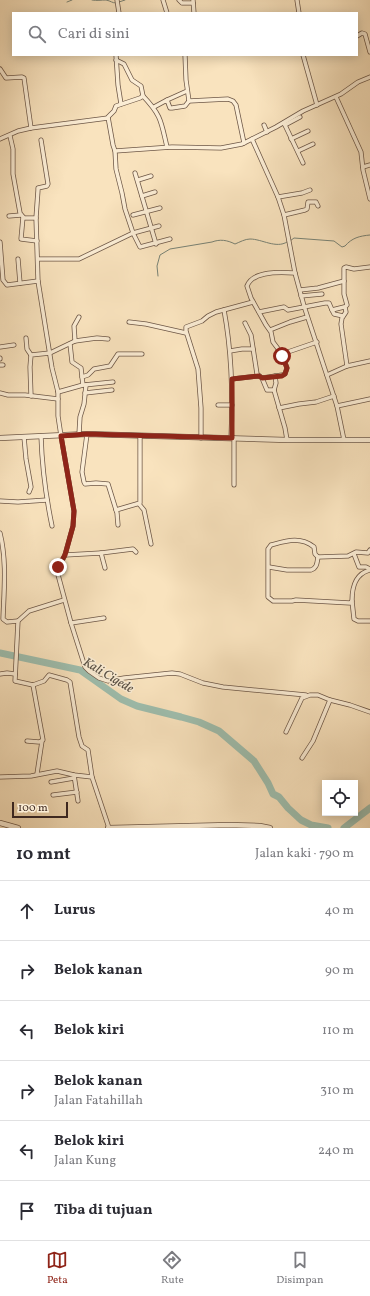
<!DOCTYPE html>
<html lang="id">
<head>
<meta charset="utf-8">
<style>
	body { margin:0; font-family:Vollkorn,serif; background:#f7f7f7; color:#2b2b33 }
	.controls { position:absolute; right:12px; bottom:12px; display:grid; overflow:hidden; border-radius:0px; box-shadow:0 2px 10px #0003 }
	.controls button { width:36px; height:36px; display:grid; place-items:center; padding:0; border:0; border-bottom:1px solid #e1e1e2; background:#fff; color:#2b2b33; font:20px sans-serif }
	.scale { position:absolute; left:12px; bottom:10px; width:56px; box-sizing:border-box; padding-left:4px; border:2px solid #3e281f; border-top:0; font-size:11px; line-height:14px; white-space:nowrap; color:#3e281f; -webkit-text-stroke:3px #fbedd5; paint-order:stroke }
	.stop { position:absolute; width:12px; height:12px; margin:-9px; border:3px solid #8f2418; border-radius:50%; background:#fff }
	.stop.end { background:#8f2418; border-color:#fff; box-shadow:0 1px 4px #0008 }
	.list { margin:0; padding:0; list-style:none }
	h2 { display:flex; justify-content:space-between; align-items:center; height:52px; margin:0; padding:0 16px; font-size:17px }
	h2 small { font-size:13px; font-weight:400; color:#7c7c81 }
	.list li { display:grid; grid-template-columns:26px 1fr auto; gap:12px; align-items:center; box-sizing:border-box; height:60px; padding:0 16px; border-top:1px solid #e1e1e2 }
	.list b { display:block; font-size:15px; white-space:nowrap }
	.list p { margin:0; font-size:13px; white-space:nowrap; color:#7c7c81 }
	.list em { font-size:13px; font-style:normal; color:#7c7c81 }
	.icon { flex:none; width:22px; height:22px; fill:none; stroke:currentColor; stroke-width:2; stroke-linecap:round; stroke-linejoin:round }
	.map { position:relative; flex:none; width:370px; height:828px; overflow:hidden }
	.search { position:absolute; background:#fff; box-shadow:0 2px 10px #0003; left:12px; right:12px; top:12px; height:44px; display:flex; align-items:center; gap:10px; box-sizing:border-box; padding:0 14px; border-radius:0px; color:#7c7c81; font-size:15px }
	.sheet { height:412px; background:#fff }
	nav { display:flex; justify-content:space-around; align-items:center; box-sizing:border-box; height:56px; border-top:1px solid #e1e1e2; background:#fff; font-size:11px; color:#7c7c81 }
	nav a { display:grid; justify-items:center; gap:2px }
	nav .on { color:#8f2418 }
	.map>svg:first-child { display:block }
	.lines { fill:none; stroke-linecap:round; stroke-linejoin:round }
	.stream { stroke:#788275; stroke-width:1 }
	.river { stroke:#9ebeae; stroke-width:7 }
	.minor-casing { stroke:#6d5747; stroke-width:5 }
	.tertiary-casing { stroke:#6d5747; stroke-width:6 }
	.minor { stroke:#fbedd5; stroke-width:3.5 }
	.tertiary { stroke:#fbedd5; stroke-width:4.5 }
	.route { stroke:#8f2418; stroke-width:5 }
	.labels { text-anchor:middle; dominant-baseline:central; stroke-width:3; stroke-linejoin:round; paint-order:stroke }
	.water-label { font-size:13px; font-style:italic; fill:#564e43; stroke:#fbedd5 }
</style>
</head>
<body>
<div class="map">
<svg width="370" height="828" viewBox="0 0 370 828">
	<rect width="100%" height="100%" fill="#f9e3be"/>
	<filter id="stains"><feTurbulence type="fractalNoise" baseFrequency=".005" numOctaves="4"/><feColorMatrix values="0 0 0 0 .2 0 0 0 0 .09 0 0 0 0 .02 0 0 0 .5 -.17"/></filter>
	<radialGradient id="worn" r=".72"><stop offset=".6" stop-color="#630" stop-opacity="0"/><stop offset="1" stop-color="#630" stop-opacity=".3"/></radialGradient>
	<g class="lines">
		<!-- stream -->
		<g class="stream">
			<path d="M92,0C97,1 101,0 106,0C111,1 112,3 116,3"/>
			<polyline points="67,2 72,0"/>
			<polyline points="119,2 125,0"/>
			<path d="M290,241L294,238L334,241L342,247L345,246C352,238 359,236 370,235"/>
			<path d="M158,276L157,266L160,255L170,249L212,242C220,239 227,240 235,244C240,242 245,239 250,239C262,239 276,249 287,242"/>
		</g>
		<!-- river -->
		<g class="river">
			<polyline points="0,653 80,670 121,699 137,706 181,717 199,722 219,731 254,761 268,783 273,794 279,797 288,808 301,820 311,825 328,828"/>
			<polyline points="344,828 370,808"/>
		</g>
		<defs>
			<g id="minor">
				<polyline points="117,0 119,13"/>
				<polyline points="163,0 167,13"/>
				<polyline points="179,0 182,3 193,3"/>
				<polyline points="193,0 194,13"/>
				<polyline points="297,0 299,13"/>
				<polyline points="357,36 362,33 365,34 370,52"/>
				<polyline points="116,55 118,85 121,104"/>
				<polyline points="185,55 186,80 189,101 228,99 233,101 236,105 244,143"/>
				<polyline points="303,55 317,105"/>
				<polyline points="116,60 124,64 132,80 141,86 143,96 140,98 116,106 114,111 108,117 113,145 115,151 116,169 122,193 125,209 133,233 140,247 170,239"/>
				<polyline points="0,69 6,78 22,77 24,78 31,128"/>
				<path d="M143,96C162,116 161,122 167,147"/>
				<polyline points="336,97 361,152 363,170 370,199"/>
				<polyline points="167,100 187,91"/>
				<polyline points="154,107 167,100 170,108 172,108 185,106 189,101"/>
				<polyline points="284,123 303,163"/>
				<polyline points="264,125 267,132"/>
				<polyline points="285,125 300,117"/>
				<polyline points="10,136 13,149 13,174 20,213 24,218 36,218"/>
				<polyline points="0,139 18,131 31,128 108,118"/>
				<polyline points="252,139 278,197 284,215 295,273 304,306 337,406 344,440"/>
				<polyline points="291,139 308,131"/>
				<polyline points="41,140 48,184 47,186 38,188 38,190 36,218 38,281 52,368 58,392 58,416 61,436 74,511 73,526 65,555 57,571 71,623 85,667 89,671 99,678 108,681 124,678 172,673 180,674 203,683 223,687 306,695"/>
				<polyline points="115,151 172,147 221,148 242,144 276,127 303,111 341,94 358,82 370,77"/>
				<polyline points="298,151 313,144"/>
				<polyline points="363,167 370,165"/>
				<polyline points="135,173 156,244"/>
				<polyline points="138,180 151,176"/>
				<polyline points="142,196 155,192"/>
				<polyline points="278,197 302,193 310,190"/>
				<polyline points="133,215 160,208"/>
				<polyline points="284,215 305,210 307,209 308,202 316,202 318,206"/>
				<polyline points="9,216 21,215"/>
				<polyline points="23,217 21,239 37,241"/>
				<polyline points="0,242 3,280 7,285 38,281"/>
				<polyline points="18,259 20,283"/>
				<polyline points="38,259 79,259 133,233 159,226"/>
				<polyline points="370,267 354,269 346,267 344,268 344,294 347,305 345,307 346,312 342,318 341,324 347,366 370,361"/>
				<polyline points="300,290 318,288 344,281"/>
				<polyline points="301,296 322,294"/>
				<path d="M224,310C232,353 233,395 231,438"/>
				<polyline points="332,310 334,314 343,316"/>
				<polyline points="259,312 284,307 288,310 325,303 329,303 332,310 344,307"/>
				<polyline points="129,322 146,324 186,333"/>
				<polyline points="245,323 251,335 257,374 262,378 267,390 274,390 285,428 287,440"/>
				<polyline points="270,330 290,322 307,317"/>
				<polyline points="26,338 27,349 31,355"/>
				<polyline points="75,341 74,326 79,317"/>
				<polyline points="70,344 72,362 81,368 82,377"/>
				<polyline points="0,347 14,345"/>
				<polyline points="230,351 242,349 253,349"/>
				<path d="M282,354L273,342L271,332L266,325L251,298L247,286C253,270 282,272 295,273"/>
				<polyline points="0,358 0,359"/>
				<polyline points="0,365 3,365"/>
				<polyline points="327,375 347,366"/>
				<polyline points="262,378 282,375 285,374 287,368 282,354 317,342"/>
				<polyline points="232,379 259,376"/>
				<polyline points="84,385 113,382"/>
				<polyline points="274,390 276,383 275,376"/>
				<polyline points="58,392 83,385 82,377 88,375 94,369 110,366 118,354 142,354"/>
				<polyline points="0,393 8,395 25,395 58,399"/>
				<polyline points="85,393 112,390"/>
				<polyline points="31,396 30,367 31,355 50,353 75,341 97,338 108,339"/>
				<polyline points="218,405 232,405"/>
				<polyline points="337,406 370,399"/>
				<polyline points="279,408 299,404 316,402 334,396"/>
				<polyline points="79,434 80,417 84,404 86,385"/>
				<polyline points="87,434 82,472 84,482 85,484 96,483 108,484 117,513 118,525"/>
				<path d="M41,436C42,467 46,497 52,526"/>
				<polyline points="24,437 26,459 31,487 29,492"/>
				<polyline points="201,438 201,408 198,369 186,331 186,327 202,321 208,316 216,312 253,302"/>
				<polyline points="234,438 234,485"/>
				<polyline points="0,501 18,502 47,500"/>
				<polyline points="139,504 144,510 151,544"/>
				<polyline points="116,510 140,503 140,437"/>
				<path d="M0,533C7,561 4,590 3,619L7,622L18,621"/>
				<path d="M370,550L368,553L356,552L348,556L318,557L315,554L314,547C300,536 286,541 271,545L268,549V597L273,601H292L296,600L350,603L352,601C352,587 355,574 370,570"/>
				<polyline points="101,553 133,549 136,552"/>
				<polyline points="354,554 359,567 366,567 370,569"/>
				<polyline points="65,555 101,553 105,568"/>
				<path d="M269,567L287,570H311C317,568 317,563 318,557"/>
				<polyline points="64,600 29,611 18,621 15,681 33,685 44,681 49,675 67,680 70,682 79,737 82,746 88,750 92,777"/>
				<polyline points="352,601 354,619 358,621 370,621"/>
				<polyline points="71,623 104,618"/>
				<polyline points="0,674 7,673 15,674"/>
				<polyline points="286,732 302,698 310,695 318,695 330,700 350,705 370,712"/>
				<polyline points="27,741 39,742 43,740 33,685"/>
				<polyline points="302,758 313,741 330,700"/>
				<polyline points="37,774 42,741"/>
				<polyline points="74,775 78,801"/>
				<polyline points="0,777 31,776 57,771 74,775 92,777 109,828"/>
				<polyline points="51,782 74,778"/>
				<polyline points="53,795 77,792"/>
			</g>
			<g id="tertiary">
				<polyline points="0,438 87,434 287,440 370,440"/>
				<polyline points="0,823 18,828"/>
				<polyline points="108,828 229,825 260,826 270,828"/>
			</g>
		</defs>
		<!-- minor casing -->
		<use href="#minor" class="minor-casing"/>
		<!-- tertiary casing -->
		<use href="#tertiary" class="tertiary-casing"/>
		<!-- minor -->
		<use href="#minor" class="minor"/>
		<!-- tertiary -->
		<use href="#tertiary" class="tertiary"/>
	</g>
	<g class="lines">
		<!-- route -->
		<polyline class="route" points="58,567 65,555 73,526 74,511 61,436 87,434 232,438 232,379 259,376 262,378 282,376 285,374 287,368 282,356"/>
	</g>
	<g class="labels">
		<!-- water labels -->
		<g class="water-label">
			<text transform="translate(108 676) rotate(31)">Kali Cigede</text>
		</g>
	</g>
	<rect width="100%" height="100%" filter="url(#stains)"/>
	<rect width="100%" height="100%" fill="url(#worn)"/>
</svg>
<div class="controls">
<button><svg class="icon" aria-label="locate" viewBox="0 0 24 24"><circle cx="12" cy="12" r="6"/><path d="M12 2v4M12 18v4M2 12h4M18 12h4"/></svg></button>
</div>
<div class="scale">100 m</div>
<div class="stop" style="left:282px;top:356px"></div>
<div class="stop end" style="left:58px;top:567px"></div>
<div class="search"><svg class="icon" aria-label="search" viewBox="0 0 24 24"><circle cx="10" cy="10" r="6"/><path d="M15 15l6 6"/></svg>Cari di sini</div>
</div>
<section class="sheet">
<h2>10 mnt<small>Jalan kaki · 790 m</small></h2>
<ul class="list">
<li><svg class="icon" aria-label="ahead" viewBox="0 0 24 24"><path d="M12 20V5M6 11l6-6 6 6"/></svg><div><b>Lurus</b></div><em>40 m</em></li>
<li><svg class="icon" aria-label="right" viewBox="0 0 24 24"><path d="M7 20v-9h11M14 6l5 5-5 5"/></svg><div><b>Belok kanan</b></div><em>90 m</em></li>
<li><svg class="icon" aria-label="left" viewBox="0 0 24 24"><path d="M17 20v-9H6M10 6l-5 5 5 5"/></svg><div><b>Belok kiri</b></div><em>110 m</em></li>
<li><svg class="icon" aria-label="right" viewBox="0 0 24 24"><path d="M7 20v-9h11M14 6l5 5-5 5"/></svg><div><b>Belok kanan</b><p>Jalan Fatahillah</p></div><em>310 m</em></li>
<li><svg class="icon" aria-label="left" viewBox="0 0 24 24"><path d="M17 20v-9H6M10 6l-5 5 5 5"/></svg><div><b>Belok kiri</b><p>Jalan Kung</p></div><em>240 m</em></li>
<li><svg class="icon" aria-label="arrive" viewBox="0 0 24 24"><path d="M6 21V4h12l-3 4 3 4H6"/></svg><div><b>Tiba di tujuan</b></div></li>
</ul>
</section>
<nav>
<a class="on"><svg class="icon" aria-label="map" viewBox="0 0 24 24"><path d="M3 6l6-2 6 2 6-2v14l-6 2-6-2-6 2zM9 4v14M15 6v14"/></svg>Peta</a>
<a><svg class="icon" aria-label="directions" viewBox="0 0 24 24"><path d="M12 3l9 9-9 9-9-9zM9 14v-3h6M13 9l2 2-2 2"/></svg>Rute</a>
<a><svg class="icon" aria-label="saved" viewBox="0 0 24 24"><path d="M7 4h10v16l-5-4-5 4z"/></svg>Disimpan</a>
</nav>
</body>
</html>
